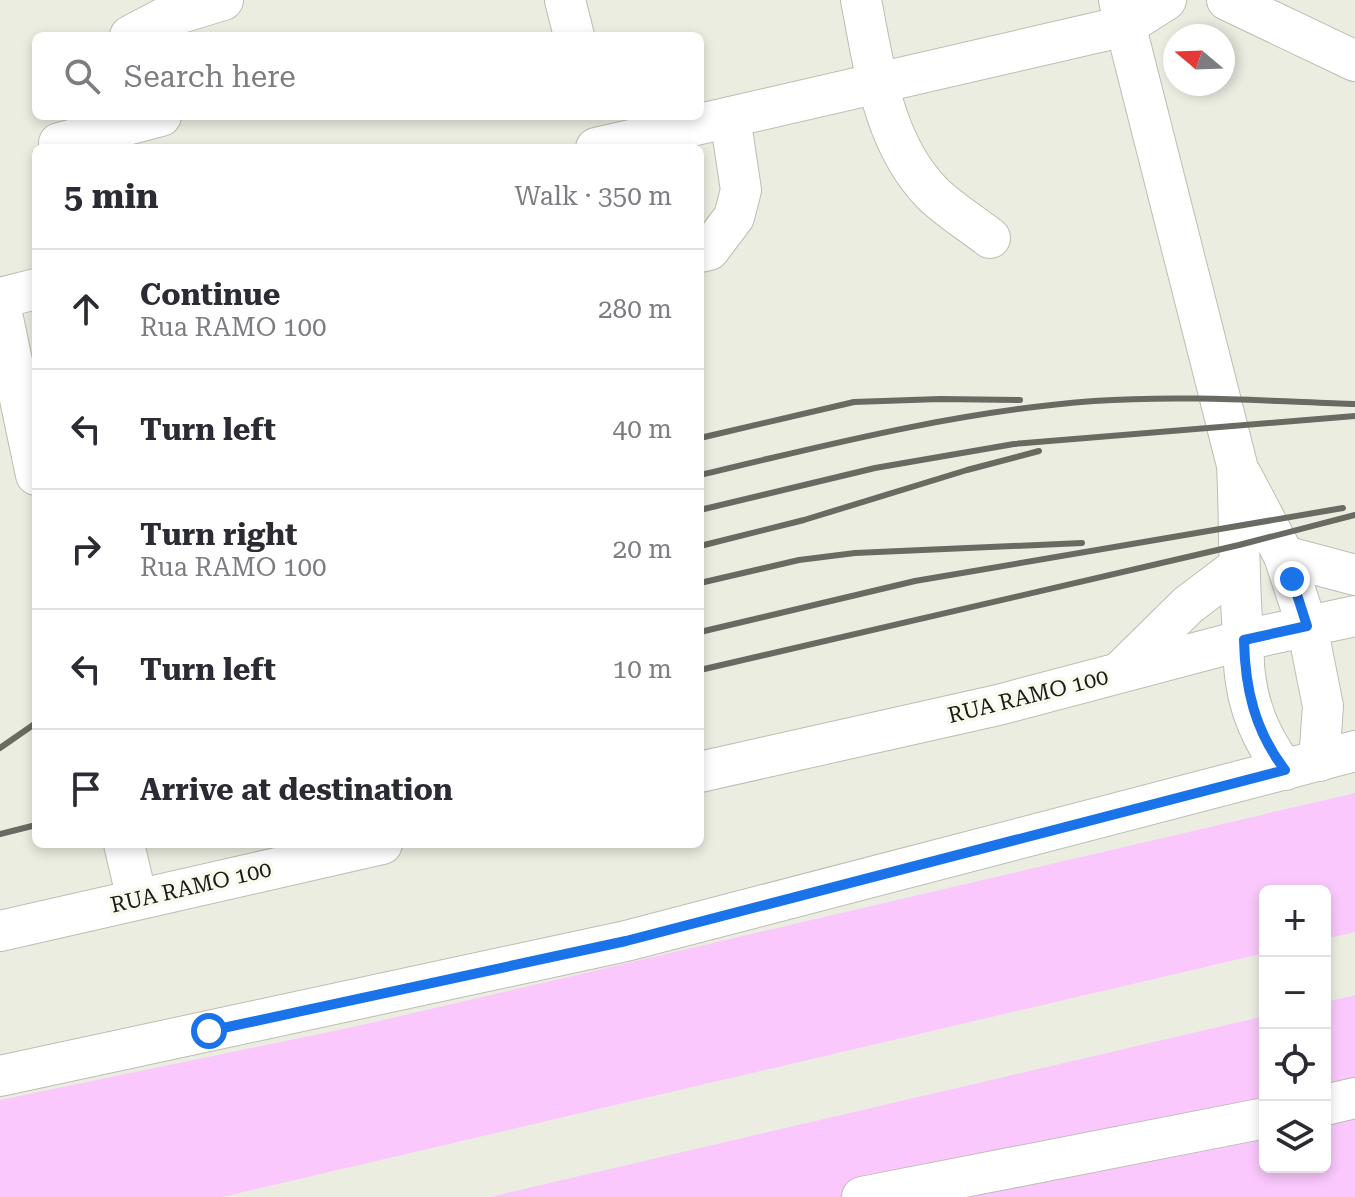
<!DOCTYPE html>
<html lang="en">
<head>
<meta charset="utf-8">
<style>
	body { margin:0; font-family:"Roboto Serif",serif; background:#f7f7f7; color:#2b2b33 }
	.controls { position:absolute; right:24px; bottom:24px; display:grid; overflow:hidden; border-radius:12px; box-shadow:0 4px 12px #0003 }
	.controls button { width:72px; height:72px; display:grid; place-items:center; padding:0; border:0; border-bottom:2px solid #e1e1e2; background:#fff; color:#2b2b33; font:40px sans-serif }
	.compass { position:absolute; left:1163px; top:24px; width:72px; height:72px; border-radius:50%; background:#fff; box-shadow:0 4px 12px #0003; rotate:289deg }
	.stop { position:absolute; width:24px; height:24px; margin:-18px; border:6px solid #1a73e8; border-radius:50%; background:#fff }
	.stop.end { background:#1a73e8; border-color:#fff; box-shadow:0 2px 8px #0008 }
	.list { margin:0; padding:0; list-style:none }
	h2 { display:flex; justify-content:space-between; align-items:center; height:104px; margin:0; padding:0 32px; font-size:34px }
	h2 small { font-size:26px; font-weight:400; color:#7c7c81 }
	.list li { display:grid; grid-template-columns:52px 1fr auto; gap:24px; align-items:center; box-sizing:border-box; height:120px; padding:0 32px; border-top:2px solid #e1e1e2 }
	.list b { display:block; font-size:30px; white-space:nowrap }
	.list p { margin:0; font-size:26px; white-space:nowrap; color:#7c7c81 }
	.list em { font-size:26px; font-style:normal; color:#7c7c81 }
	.icon { flex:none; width:44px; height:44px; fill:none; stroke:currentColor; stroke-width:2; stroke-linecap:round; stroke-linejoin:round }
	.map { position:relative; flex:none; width:1355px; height:1197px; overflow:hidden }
	.search { position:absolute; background:#fff; box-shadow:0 4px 12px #0003; left:32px; top:32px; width:672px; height:88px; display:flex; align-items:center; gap:20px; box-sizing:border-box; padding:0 28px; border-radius:12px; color:#7c7c81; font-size:30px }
	.panel { position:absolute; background:#fff; box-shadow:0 4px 12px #0003; left:32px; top:144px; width:672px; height:704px; border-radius:12px }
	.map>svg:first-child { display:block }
	.green { fill:#fac8fc }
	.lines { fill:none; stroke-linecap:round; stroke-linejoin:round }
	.minor-casing { stroke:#bcbdb2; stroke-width:42 }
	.minor { stroke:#fff; stroke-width:40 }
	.rail { stroke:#6a6a63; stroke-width:6 }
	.route { stroke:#1a73e8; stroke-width:10 }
	.labels { text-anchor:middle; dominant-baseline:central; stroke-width:7; stroke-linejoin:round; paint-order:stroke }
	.street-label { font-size:22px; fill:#1b1b17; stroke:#f9faee }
</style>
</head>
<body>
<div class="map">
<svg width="1355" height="1197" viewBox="0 0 1355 1197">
	<rect width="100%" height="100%" fill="#ecede1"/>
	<!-- green -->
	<g class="green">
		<polygon points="1355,793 1355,932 1325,939 1325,891 1265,891 1265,953 222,1197 0,1197 0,1100 362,1025"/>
		<polygon points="1355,995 1355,1197 490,1197 1265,1016 1265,1167 1325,1167 1325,1002"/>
	</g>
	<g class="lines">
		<defs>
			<g id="minor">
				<polyline points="565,0 574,36"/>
				<path d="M861,0C874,66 883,143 932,193C949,210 971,223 990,238"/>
				<path d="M1119,0L1237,465C1240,521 1238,576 1243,632C1244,646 1243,661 1245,675C1249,710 1263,742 1285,770"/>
				<polyline points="1227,0 1355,61"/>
				<polyline points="130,36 164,18 223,0"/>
				<polyline points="59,143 161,116"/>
				<polyline points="596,148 1125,26 1166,0"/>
				<polyline points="700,252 709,250 734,217 741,190 730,117"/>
				<polyline points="0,298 36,289"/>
				<polyline points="0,304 36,475"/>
				<polyline points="1242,476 1284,556 1307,626 1323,706 1319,761"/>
				<polyline points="1284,556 1355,575"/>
				<polyline points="1121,671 1188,605 1237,568"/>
				<polyline points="700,772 998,705 1244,640 1355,616"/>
				<polyline points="124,844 137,899"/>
				<polyline points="0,931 382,844"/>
				<polyline points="0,1076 626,941 1355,751"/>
				<polyline points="1325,1105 1355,1098"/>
				<polyline points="862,1197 1265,1118"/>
			</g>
		</defs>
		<!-- minor casing -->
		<use href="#minor" class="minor-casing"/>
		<!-- minor -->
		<use href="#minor" class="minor"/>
		<!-- rail -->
		<g class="rail">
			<polyline points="700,438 854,402 940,399 1020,400"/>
			<path d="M700,475C830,444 960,411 1094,401C1181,395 1268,401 1355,404"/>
			<polyline points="700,510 875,468 1014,444 1355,416"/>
			<polyline points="700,546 804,520 967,470 1039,451"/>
			<polyline points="700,583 799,560 855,553 1082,543"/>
			<polyline points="700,632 915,581 1343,508"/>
			<polyline points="700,670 1239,545 1355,515"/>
			<polyline points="0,748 36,723"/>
			<polyline points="0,834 36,825"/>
		</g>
	</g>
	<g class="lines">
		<!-- route -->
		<path class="route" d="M209,1031L626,941L1285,770C1255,731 1245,689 1244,640L1307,626L1292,579"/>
	</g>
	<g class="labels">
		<!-- street labels -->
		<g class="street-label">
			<text transform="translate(1028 696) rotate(-14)">RUA RAMO 100</text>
			<text transform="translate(191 887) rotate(-13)">RUA RAMO 100</text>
		</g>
	</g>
</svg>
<div class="controls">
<button>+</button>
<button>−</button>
<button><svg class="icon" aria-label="locate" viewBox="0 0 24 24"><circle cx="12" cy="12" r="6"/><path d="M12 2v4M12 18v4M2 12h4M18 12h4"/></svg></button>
<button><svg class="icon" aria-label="layers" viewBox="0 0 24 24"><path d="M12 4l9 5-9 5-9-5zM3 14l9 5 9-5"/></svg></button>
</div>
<svg class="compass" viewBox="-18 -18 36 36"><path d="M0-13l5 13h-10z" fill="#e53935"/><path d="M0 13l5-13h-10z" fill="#7c7c81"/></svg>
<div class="stop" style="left:209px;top:1031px"></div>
<div class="stop end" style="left:1292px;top:579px"></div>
<div class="search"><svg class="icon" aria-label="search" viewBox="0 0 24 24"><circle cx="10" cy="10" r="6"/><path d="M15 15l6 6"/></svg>Search here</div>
<section class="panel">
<h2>5 min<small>Walk · 350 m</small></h2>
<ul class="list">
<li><svg class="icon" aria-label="ahead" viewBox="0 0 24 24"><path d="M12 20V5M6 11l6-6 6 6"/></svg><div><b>Continue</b><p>Rua RAMO 100</p></div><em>280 m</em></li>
<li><svg class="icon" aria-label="left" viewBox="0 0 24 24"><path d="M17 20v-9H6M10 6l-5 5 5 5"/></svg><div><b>Turn left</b></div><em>40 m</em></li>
<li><svg class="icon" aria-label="right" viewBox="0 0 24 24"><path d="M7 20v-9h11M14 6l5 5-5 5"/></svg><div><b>Turn right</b><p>Rua RAMO 100</p></div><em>20 m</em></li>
<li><svg class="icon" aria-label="left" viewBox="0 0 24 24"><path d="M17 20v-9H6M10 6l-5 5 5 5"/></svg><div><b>Turn left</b></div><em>10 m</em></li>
<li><svg class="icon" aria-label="arrive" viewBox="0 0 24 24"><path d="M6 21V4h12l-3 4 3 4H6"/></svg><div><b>Arrive at destination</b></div></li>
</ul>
</section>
</div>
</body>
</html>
